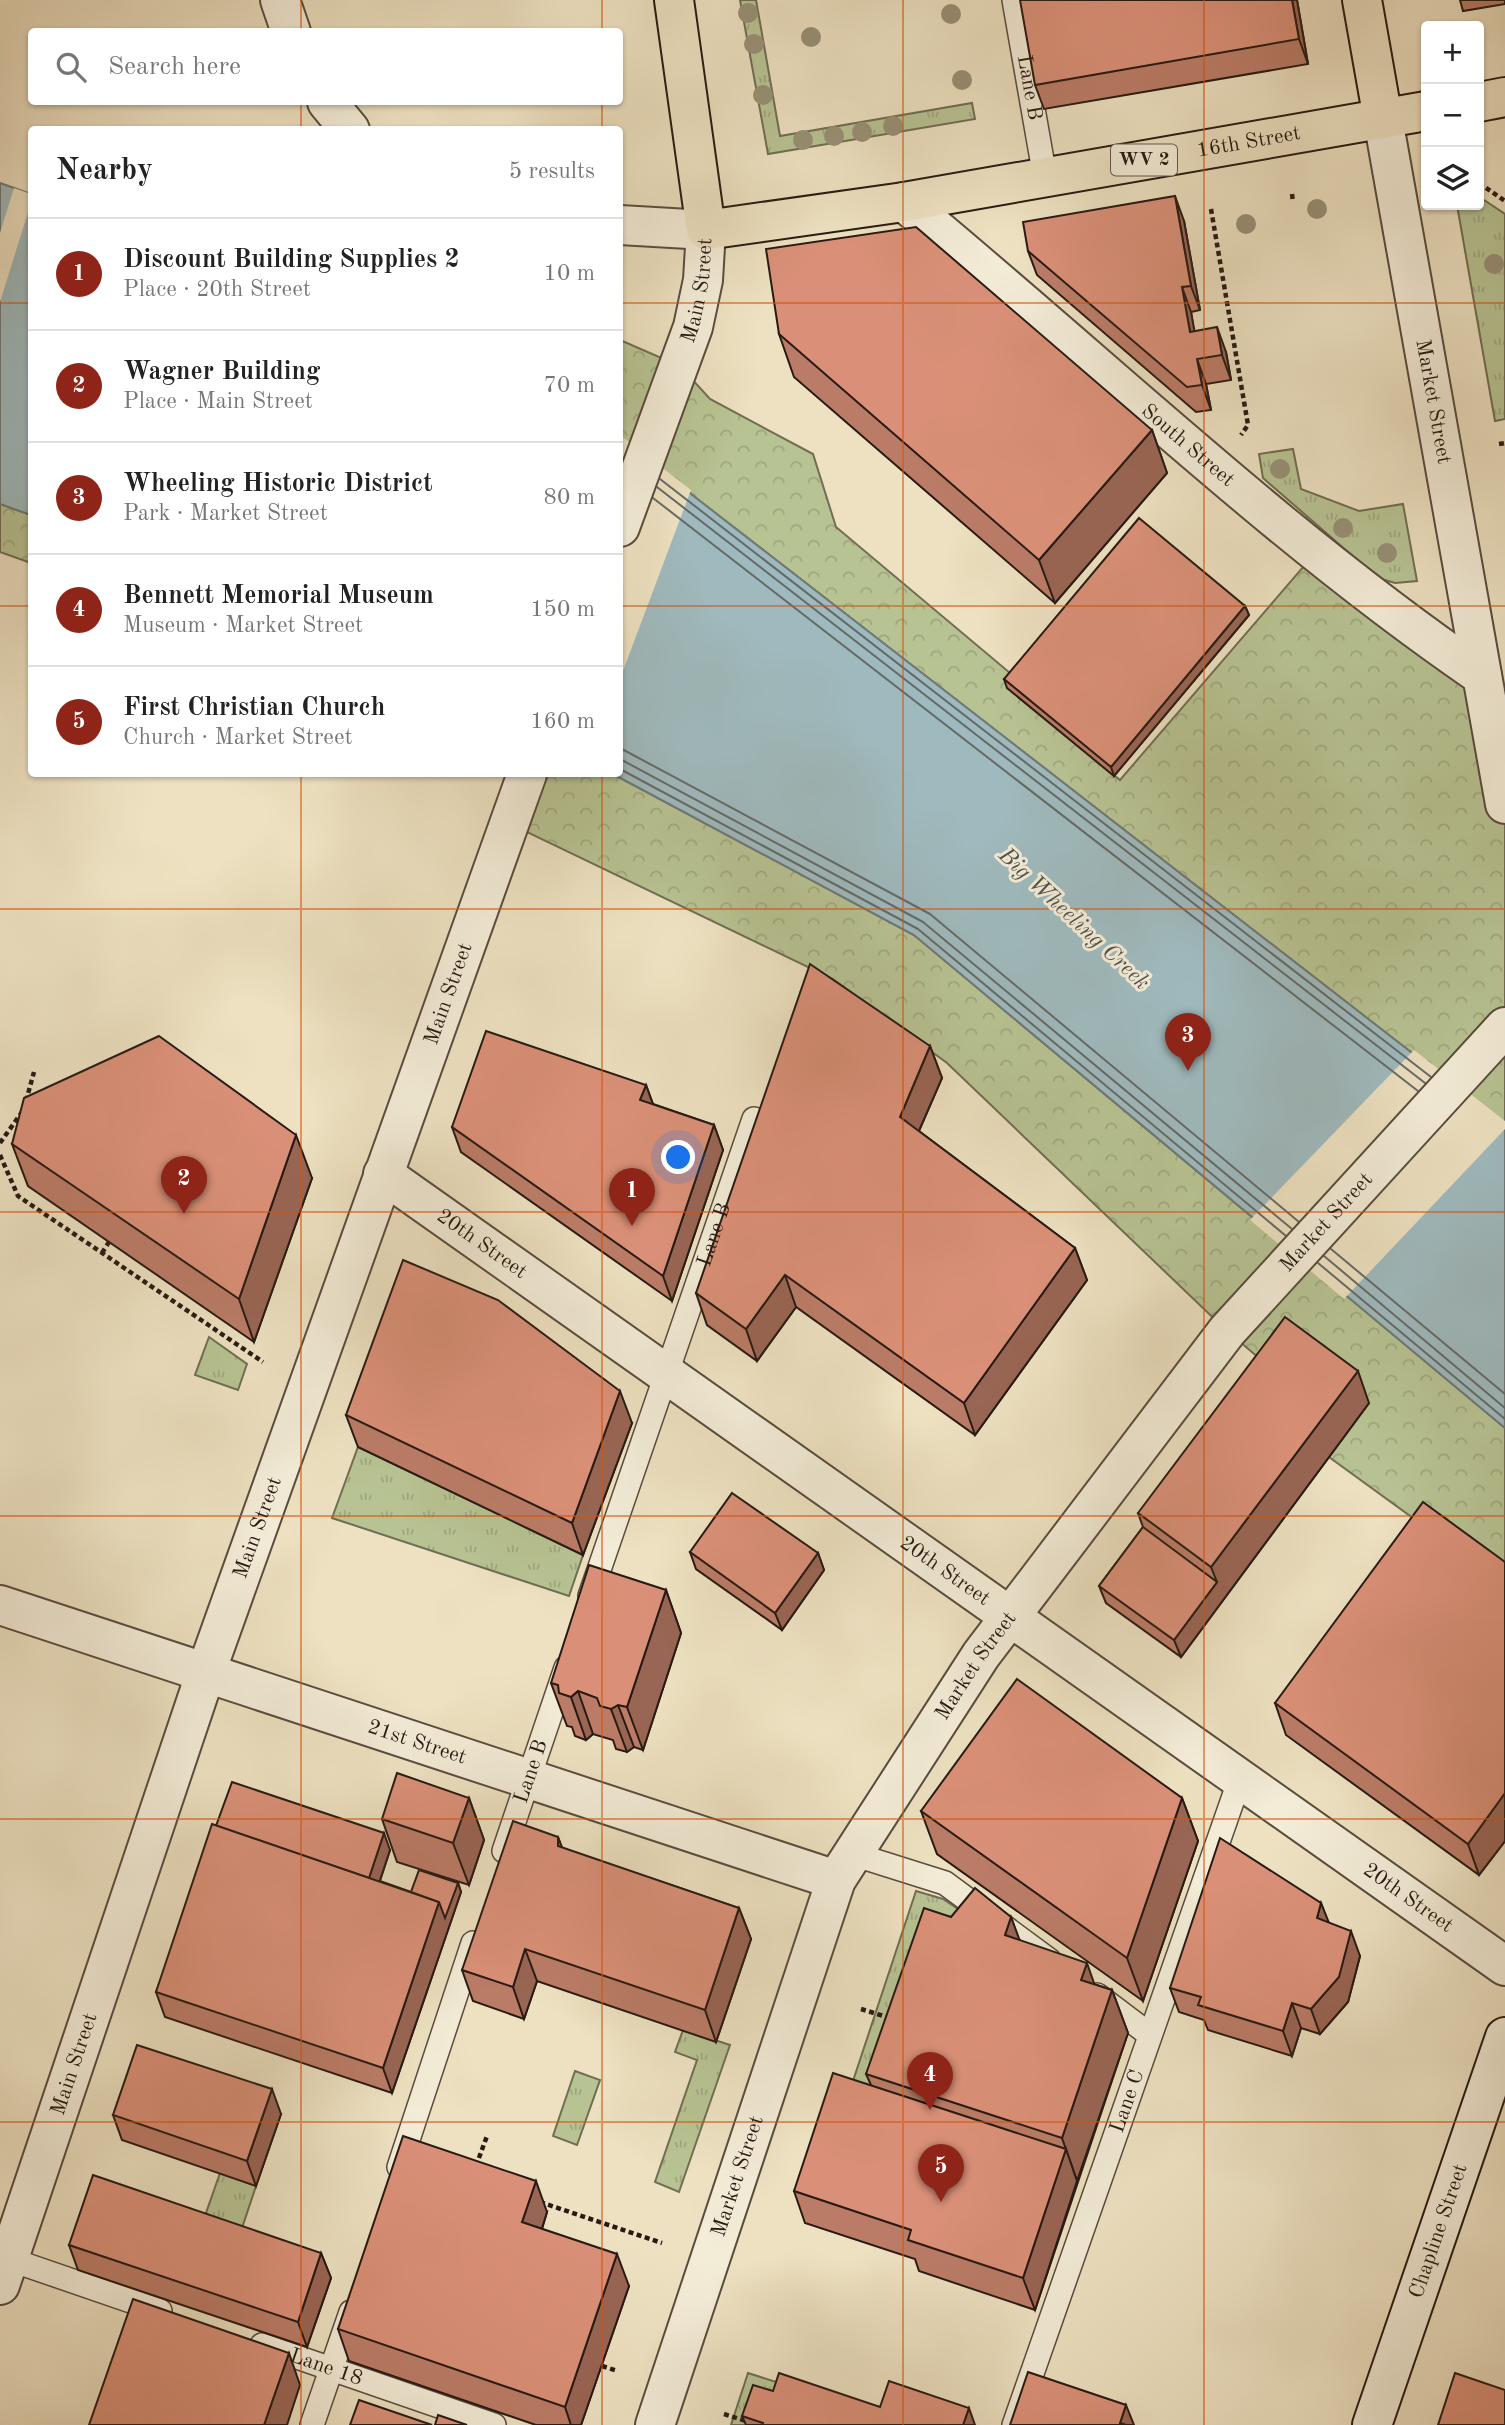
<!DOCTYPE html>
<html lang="en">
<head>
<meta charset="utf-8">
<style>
	body { margin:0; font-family:"Old Standard TT",serif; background:#f2f2f2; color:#222 }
	.controls { position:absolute; right:21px; top:21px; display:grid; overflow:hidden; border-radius:7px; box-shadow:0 2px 5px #0004 }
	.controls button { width:63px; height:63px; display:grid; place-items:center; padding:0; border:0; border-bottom:2px solid #e0e0e0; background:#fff; color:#222; font:35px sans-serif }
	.you { position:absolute; left:679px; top:1158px; width:24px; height:24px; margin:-18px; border:5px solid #fff; border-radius:50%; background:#1a73e8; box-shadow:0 0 0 10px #1a73e833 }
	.badge { display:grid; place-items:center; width:46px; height:46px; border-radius:50%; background:#8f2418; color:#fff; font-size:23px; font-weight:700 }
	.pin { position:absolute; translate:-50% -58px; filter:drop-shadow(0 2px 4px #0008) }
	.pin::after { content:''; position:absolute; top:37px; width:24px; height:21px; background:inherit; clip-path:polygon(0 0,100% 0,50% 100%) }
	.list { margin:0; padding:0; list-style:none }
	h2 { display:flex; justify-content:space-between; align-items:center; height:91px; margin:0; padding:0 28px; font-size:30px }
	h2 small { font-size:23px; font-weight:400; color:#767676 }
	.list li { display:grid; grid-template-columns:46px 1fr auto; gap:21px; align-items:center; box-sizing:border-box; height:112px; padding:0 28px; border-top:2px solid #e0e0e0 }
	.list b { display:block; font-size:26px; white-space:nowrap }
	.list p { margin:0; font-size:23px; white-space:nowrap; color:#767676 }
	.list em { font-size:23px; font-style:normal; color:#767676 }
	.icon { flex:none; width:38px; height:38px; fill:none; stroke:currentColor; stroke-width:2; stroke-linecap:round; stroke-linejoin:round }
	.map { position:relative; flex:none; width:1505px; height:2425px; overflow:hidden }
	.search { position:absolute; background:#fff; box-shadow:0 2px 5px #0004; left:28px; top:28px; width:595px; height:77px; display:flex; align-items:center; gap:18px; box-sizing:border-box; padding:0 24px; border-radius:7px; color:#767676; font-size:26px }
	.panel { position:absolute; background:#fff; box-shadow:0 2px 5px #0004; left:28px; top:126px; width:595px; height:651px; border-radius:7px }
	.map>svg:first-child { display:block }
	.grass { fill:url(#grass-tufts); stroke:#706e53; stroke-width:2 }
	.forest { fill:url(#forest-crowns); stroke:#706e53; stroke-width:2 }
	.water { fill:#9fbabe; stroke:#6f7a7a; stroke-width:2 }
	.pier { fill:#ede1c1 }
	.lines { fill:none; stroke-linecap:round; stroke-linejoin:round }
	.shore { stroke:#646a68; stroke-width:2 }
	.service-casing { stroke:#594c3e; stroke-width:26 }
	.minor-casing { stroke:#594c3e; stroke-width:42 }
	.tertiary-casing { stroke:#594c3e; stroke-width:42 }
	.secondary-casing { stroke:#281a13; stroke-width:42 }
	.primary-casing { stroke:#281a13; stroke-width:42 }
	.path { stroke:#281a13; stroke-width:4.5; stroke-dasharray:5 3.5; stroke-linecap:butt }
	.service { stroke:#f3ecd7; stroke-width:23 }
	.minor { stroke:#f3ecd7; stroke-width:38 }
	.tertiary { stroke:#f3ecd7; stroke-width:38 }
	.secondary { stroke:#f3ecd7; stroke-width:38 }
	.primary { stroke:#ede1c1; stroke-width:38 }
	.tree { fill:#989076 }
	.wall { fill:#bb7c67; stroke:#281a13; stroke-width:2 }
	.shaded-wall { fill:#996554; stroke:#281a13; stroke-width:2 }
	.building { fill:#da9078; stroke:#281a13; stroke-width:2 }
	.grid { fill:none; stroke:#d5530d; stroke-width:2; stroke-opacity:0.55 }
	.labels { text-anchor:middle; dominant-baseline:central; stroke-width:6; stroke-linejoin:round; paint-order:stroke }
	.shield { fill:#f3ecd7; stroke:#65594e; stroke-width:2 }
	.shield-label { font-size:19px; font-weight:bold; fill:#281a13 }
	.street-label { font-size:21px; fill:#281a13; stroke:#f3ecd7 }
	.water-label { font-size:23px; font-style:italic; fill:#52524f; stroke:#f3ecd7 }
</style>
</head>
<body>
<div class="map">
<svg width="1505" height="2425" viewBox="0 0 1505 2425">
	<defs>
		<pattern id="grass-tufts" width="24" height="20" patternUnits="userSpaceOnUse" patternTransform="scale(1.75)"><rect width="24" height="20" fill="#b8c393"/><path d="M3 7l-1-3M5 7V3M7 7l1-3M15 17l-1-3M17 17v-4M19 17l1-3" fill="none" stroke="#9ea77e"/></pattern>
		<pattern id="forest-crowns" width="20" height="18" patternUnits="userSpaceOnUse" patternTransform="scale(1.75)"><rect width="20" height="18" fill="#b8c393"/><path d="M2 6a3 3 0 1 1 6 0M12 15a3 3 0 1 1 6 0" fill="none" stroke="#9ea77e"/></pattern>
	</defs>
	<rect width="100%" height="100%" fill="#ede1c1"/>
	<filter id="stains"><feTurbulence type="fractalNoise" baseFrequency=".00286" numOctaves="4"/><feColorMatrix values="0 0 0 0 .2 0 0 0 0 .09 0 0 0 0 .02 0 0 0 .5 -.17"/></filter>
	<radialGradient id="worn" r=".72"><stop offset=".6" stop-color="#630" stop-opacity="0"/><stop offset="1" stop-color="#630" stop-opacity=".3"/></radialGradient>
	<!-- grass -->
	<g class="grass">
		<polygon points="740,0 756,0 780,136 972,103 975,119 768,154"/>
		<polygon points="1481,198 1505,214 1505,419 1495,421 1457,205 1479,205"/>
		<polygon points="1293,449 1301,489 1359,511 1403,504 1417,581 1395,583 1378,578 1263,478 1259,454"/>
		<polygon points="209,1337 247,1364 238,1390 195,1375"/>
		<polygon points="358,1447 583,1555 569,1596 332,1518"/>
		<polygon points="916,1891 943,1899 991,1931 882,2117 845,2105"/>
		<polygon points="683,2030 730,2045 679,2192 655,2182 697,2060 675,2052"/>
		<polygon points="575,2071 600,2080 577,2145 553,2136"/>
		<polygon points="220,2173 256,2186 236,2246 199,2233"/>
		<polygon points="748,2373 792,2387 756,2425 731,2425"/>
	</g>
	<!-- forest -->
	<g class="forest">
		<polygon points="620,340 680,366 710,399 813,454 836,527 1016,678 1007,688 1120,780 1316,552 1482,676 1505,804 1505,1125 620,439"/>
		<polygon points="0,504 31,515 31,563 0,552"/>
		<polygon points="527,774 613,774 914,935 1505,1428 1505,1585 1329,1457 1278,1374 1227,1331 947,1063 833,979 508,823"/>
	</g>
	<!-- water -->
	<g class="water">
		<polygon points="0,183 31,194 31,515 0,504"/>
		<polygon points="620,439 1505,1125 1505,1428 914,935 613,774 620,774"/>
	</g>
	<!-- pier -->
	<g class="pier">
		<polygon points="14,188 31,194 31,203 0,302 0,233"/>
		<polygon points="620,435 691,490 620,679"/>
		<polygon points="1414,1050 1505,1121 1505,1129 1344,1299 1250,1220"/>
	</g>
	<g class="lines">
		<!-- shore -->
		<g class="shore">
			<polyline points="660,479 1431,1077"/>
			<polyline points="657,487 1425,1083"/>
			<polyline points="653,498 1418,1091"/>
			<polyline points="620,748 930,914 1299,1222"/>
			<polyline points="620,759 923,922 1292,1229"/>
			<polyline points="620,769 918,929 1286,1236"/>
			<polyline points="1331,1249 1505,1394"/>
			<polyline points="1324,1256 1505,1408"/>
			<polyline points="1318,1263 1505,1419"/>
		</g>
		<defs>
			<g id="service">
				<path id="s1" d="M1014,0L1045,177"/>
				<path id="s2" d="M590,1596L754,1119"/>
				<path id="s3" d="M504,1851L566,1668"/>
				<polyline points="853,1854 945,1883 1049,1960"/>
				<polyline points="1097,1995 1150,2035"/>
				<polyline points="399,2167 473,1943"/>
				<polyline points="0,2256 160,2311"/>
				<path id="s4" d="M262,2345L494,2425"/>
				<polyline points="312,2425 351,2312"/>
				<path id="s5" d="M1014,2425L1240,1779"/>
			</g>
			<g id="minor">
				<polyline points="280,0 291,32"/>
				<polyline points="327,102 350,130"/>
				<path id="s6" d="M904,202C1096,360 1276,535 1482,676"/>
				<polyline points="620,225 706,230"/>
				<path id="s7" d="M0,1605L836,1880"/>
			</g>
			<g id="tertiary">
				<path id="s8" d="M1383,119L1505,804"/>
				<path id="s9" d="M620,527L693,327L703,280L706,230"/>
				<path id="s10" d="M383,1174L1505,1966"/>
				<path id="s11" d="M0,2285L206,1672L527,774"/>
				<path id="s12" d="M655,2425L836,1880L981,1655L1227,1331L1505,1027"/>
			</g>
			<g id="secondary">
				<path id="s13" d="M1372,2425L1505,2037"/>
			</g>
			<g id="primary">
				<path id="s14" d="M674,0L706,230L904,202L1426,111"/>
				<polyline points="1362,0 1383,119"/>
				<polyline points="1479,102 1505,97"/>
			</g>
		</defs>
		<!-- service casing -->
		<use href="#service" class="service-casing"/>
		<!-- minor casing -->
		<use href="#minor" class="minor-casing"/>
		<!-- tertiary casing -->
		<use href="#tertiary" class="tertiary-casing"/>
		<!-- secondary casing -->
		<use href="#secondary" class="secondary-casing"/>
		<!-- primary casing -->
		<use href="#primary" class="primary-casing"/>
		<!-- path -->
		<g class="path">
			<polyline points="1479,183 1505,201"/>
			<polyline points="1292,194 1293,202"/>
			<polyline points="1211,209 1248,425 1241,435"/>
			<polyline points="1499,444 1505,443"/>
			<polyline points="26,1101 34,1072"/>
			<polyline points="0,1143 22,1112"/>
			<polyline points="0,1155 18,1196 263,1362"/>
			<polyline points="102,1253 109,1242"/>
			<polyline points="861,2009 890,2018"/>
			<polyline points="476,2166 487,2136"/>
			<polyline points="540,2202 662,2243"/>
			<polyline points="602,2366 618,2371"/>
			<polyline points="724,2414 749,2422"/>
		</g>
		<!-- service -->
		<use href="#service" class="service"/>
		<!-- minor -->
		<use href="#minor" class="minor"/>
		<!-- tertiary -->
		<use href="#tertiary" class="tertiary"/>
		<!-- secondary -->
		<use href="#secondary" class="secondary"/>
		<!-- primary -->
		<use href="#primary" class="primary"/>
	</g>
	<!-- trees -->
	<g class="tree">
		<circle cx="748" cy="13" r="10"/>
		<circle cx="951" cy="14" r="10"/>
		<circle cx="811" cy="37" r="10"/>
		<circle cx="754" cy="44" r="10"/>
		<circle cx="962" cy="80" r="10"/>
		<circle cx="763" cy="95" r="10"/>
		<circle cx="893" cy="126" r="10"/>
		<circle cx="862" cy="132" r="10"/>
		<circle cx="834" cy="136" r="10"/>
		<circle cx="803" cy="140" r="10"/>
		<circle cx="1317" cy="209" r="10"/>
		<circle cx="1246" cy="224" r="10"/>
		<circle cx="1494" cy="264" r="10"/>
		<circle cx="1280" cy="469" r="10"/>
		<circle cx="1343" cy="528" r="10"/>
		<circle cx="1387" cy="553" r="10"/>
	</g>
	<!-- wall -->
	<g class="wall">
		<polygon points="1297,0 1308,64 1044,109 1035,85"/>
		<polygon points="1460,0 1505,0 1505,4 1463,11"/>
		<polygon points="1184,221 1200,310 1191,312 1194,331 1226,352 1231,380 1206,384 1211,410 1196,412 1037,275 1028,251"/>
		<polygon points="779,334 1152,430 1167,473 1055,603 794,377"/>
		<polygon points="1245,606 1249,615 1114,776 1007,688 1004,679"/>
		<polygon points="930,1046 942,1078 919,1131 1075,1248 1087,1280 975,1435 796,1307 757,1361 707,1325 696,1293"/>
		<polygon points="646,1085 653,1104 714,1125 723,1150 672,1301 461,1152 452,1127"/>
		<polygon points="12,1144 312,1178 254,1342 28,1186"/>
		<polygon points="1369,1403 1181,1657 1106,1603 1099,1586 1143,1527 1138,1513"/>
		<polygon points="346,1415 632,1423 583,1555 358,1447"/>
		<polygon points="690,1552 818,1553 824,1570 782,1630 696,1569"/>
		<polygon points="1505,1562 1505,1841 1479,1875 1286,1735 1275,1703"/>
		<polygon points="666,1590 681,1633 643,1750 634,1747 627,1752 616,1749 613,1740 593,1734 586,1740 575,1736 572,1727 567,1726 551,1683"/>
		<polygon points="469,1798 484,1840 469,1885 397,1862 382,1819"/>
		<polygon points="1182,1798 1198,1841 1143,2001 937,1854 921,1811"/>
		<polygon points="217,1826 390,1850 380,1881 411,1892 458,1883 461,1892 392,2093 165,2017 156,1992"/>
		<polygon points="558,1837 562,1848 739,1908 751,1939 716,2042 537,1981 524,2019 473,2001 462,1970"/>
		<polygon points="1321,1903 1328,1922 1360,1956 1348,2002 1320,2034 1301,2028 1292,2056 1208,2030 1204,2020 1179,2012 1170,1988"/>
		<polygon points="951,1917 1011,1917 1019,1940 1094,1984 1112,1990 1128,2033 1035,2310 919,2271 915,2259 805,2223 794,2191 871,2085 866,2074"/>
		<polygon points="281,2114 256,2186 122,2140 113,2115"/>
		<polygon points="547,2212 542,2229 629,2286 581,2425 536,2425 349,2361 338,2329"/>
		<polygon points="69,2245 321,2253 331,2278 307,2347 78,2270"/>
		<polygon points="773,2391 880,2407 975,2425 746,2425 742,2416"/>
	</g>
	<!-- shaded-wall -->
	<g class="shaded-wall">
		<polygon points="1292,0 1297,0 1308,64 1299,39"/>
		<polygon points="1175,196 1184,221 1200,310 1191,286"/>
		<polygon points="1182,287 1191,312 1199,356 1190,332"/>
		<polygon points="1217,327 1226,352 1231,380 1222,355"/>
		<polygon points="1197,359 1206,384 1211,410 1202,385"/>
		<polygon points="1152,430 1167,473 1055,603 1039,560"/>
		<polygon points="1245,606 1249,615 1114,776 1111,767"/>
		<polygon points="930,1046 942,1078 911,1149 900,1117"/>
		<polygon points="646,1085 655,1110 640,1100"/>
		<polygon points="714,1125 723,1150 672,1301 663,1276"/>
		<polygon points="296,1135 312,1178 254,1342 239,1299"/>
		<polygon points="1075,1248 1087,1280 975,1435 964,1403"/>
		<polygon points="785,1275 796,1307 757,1361 746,1329"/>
		<polygon points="1358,1371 1369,1403 1181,1657 1174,1640 1217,1582 1211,1567"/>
		<polygon points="620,1391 632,1423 583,1555 572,1523"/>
		<polygon points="818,1553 824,1570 782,1630 775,1613"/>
		<polygon points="666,1590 681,1633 643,1750 627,1707"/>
		<polygon points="578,1691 593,1734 586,1740 571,1697"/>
		<polygon points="618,1705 634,1747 627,1752 611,1709"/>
		<polygon points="1505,1793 1505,1841 1479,1875 1468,1844"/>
		<polygon points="469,1798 484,1840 469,1885 453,1843"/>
		<polygon points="1182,1798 1198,1841 1143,2001 1127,1958"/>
		<polygon points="384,1833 390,1850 373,1901 367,1884"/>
		<polygon points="558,1837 570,1868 558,1846"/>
		<polygon points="458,1883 461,1892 392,2093 383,2068 439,1902"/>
		<polygon points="1321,1903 1331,1928 1317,1918"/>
		<polygon points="739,1908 751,1939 716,2042 705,2010"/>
		<polygon points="1011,1917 1027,1960 1005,1935"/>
		<polygon points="1351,1931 1360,1956 1348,2002 1320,2034 1311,2009"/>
		<polygon points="525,1949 537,1981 524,2019 513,1987"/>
		<polygon points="1087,1963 1102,2006 1081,1980"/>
		<polygon points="1112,1990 1128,2033 1077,2181 1062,2138"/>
		<polygon points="1292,2003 1301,2028 1292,2056 1283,2031"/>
		<polygon points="272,2089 281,2114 256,2186 247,2161"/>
		<polygon points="1066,2149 1077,2181 1035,2310 1023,2278"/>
		<polygon points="536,2181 547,2212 534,2254 522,2222"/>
		<polygon points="321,2253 331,2278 307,2347 298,2322"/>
		<polygon points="617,2254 629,2286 581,2425 571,2425 565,2407"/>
		<polygon points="289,2353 300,2385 287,2425 264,2425"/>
		<polygon points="1126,2405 1134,2425 1121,2425 1120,2423"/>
		<polygon points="969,2408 975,2425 963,2425"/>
	</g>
	<!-- building -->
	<g class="building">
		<polygon points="1020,0 1292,0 1299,39 1035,85"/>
		<polygon points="1175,196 1191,286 1182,287 1190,332 1217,327 1222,355 1197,359 1202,385 1187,387 1028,251 1023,222"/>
		<polygon points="916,227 1152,430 1039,560 779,334 766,249"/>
		<polygon points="1139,518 1245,606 1111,767 1004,679"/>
		<polygon points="810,964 930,1046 900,1117 1075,1248 964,1403 785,1275 746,1329 696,1293"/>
		<polygon points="486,1031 646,1085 640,1100 714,1125 663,1276 452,1127"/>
		<polygon points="159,1036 296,1135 239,1299 12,1144 24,1098"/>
		<polygon points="403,1260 498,1300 620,1391 572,1523 346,1415"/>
		<polygon points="1285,1317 1358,1371 1211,1567 1138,1513"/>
		<polygon points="732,1493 818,1553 775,1613 690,1552"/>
		<polygon points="1423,1502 1505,1562 1505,1793 1468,1844 1275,1703"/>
		<polygon points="1143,1527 1217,1582 1174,1640 1099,1586"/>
		<polygon points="589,1565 666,1590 627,1707 618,1705 611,1709 600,1706 597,1698 578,1691 571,1697 559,1693 558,1685 551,1683"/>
		<polygon points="1017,1679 1182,1798 1127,1958 921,1811"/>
		<polygon points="397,1773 469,1798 453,1843 382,1819"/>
		<polygon points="232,1782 384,1833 369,1878 216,1826"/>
		<polygon points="513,1821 558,1837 558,1846 739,1908 705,2010 525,1949 513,1987 462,1970"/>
		<polygon points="212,1824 439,1902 383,2068 156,1992"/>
		<polygon points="1220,1838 1321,1903 1317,1918 1351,1931 1339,1977 1311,2009 1292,2003 1283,2031 1198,2005 1201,1997 1170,1988"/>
		<polygon points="419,1870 458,1883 445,1918 439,1902 411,1892"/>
		<polygon points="975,1888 1011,1917 1005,1935 1087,1963 1081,1980 1112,1990 1062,2138 866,2074 924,1908 951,1917"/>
		<polygon points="137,2045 272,2089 247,2161 113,2115"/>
		<polygon points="833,2073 1066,2149 1023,2278 908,2240 911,2230 794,2191"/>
		<polygon points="403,2136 536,2181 522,2222 617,2254 565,2407 338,2329"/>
		<polygon points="93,2175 321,2253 298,2322 69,2245"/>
		<polygon points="133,2299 289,2353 264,2425 89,2425"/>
		<polygon points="1028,2372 1126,2405 1120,2423 1126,2425 1010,2425"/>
		<polygon points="779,2373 880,2407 889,2381 969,2408 963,2425 762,2425 763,2423 742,2416 753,2385 773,2391"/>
		<polygon points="1455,2373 1505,2390 1505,2425 1438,2425"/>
		<polygon points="359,2400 432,2425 350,2425"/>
		<polygon points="438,2415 467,2425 435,2425"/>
	</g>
	<!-- grid -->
	<path class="grid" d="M301,0V32M602,0V32M903,0V2425M1204,0V2425M301,102V130M602,102V130M0,303H32M620,303H1505M0,606H32M620,606H1505M301,774V2425M602,774V2425M0,909H1505M0,1212H1505M0,1516H1505M0,1819H1505M0,2122H1505"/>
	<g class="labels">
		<!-- shield labels -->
		<rect class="shield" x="1111" y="144.5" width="66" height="31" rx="5"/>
		<g class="shield-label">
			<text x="1144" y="160">WV 2</text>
		</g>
		<!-- street labels -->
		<g class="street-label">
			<text stroke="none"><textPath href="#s1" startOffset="89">Lane B</textPath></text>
			<text stroke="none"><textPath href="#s14" startOffset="782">16th Street</textPath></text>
			<text stroke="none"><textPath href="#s9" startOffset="250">Main Street</textPath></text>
			<text stroke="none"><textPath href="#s8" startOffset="287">Market Street</textPath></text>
			<text stroke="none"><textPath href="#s6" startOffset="374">South Street</textPath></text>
			<text stroke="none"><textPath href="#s11" startOffset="1367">Main Street</textPath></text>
			<text stroke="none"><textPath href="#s12" startOffset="1396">Market Street</textPath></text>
			<text stroke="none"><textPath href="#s2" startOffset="382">Lane B</textPath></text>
			<text stroke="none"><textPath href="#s10" startOffset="121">20th Street</textPath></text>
			<text stroke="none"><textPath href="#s11" startOffset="800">Main Street</textPath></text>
			<text stroke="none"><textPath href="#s10" startOffset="688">20th Street</textPath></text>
			<text stroke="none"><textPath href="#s12" startOffset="830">Market Street</textPath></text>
			<text stroke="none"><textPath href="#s7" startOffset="439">21st Street</textPath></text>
			<text stroke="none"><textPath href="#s3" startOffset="84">Lane B</textPath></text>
			<text stroke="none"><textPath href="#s10" startOffset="1255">20th Street</textPath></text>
			<text stroke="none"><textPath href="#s11" startOffset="233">Main Street</textPath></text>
			<text stroke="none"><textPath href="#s5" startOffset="343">Lane C</textPath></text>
			<text stroke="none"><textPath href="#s12" startOffset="262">Market Street</textPath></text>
			<text stroke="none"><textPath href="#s13" startOffset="205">Chapline Street</textPath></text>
			<text stroke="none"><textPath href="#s4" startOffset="68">Lane 18</textPath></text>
		</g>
		<!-- water labels -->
		<g class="water-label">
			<text transform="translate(1074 919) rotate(43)">Big Wheeling Creek</text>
		</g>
	</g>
	<rect width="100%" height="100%" filter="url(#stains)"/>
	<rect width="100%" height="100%" fill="url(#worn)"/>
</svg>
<div class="controls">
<button>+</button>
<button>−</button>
<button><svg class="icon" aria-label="layers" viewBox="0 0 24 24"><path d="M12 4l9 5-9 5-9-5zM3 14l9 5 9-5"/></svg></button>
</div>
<div class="you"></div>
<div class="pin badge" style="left:632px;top:1226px">1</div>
<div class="pin badge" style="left:184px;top:1214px">2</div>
<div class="pin badge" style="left:1188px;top:1071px">3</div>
<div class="pin badge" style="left:930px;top:2110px">4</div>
<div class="pin badge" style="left:941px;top:2202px">5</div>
<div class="search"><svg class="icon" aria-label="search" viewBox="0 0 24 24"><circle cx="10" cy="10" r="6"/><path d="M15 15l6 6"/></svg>Search here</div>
<section class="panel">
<h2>Nearby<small>5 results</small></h2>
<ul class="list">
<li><span class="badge">1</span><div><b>Discount Building Supplies 2</b><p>Place · 20th Street</p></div><em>10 m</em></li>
<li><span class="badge">2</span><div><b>Wagner Building</b><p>Place · Main Street</p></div><em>70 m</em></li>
<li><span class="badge">3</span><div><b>Wheeling Historic District</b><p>Park · Market Street</p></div><em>80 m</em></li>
<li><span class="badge">4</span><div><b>Bennett Memorial Museum</b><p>Museum · Market Street</p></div><em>150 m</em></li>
<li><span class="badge">5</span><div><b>First Christian Church</b><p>Church · Market Street</p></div><em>160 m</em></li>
</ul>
</section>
</div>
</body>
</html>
